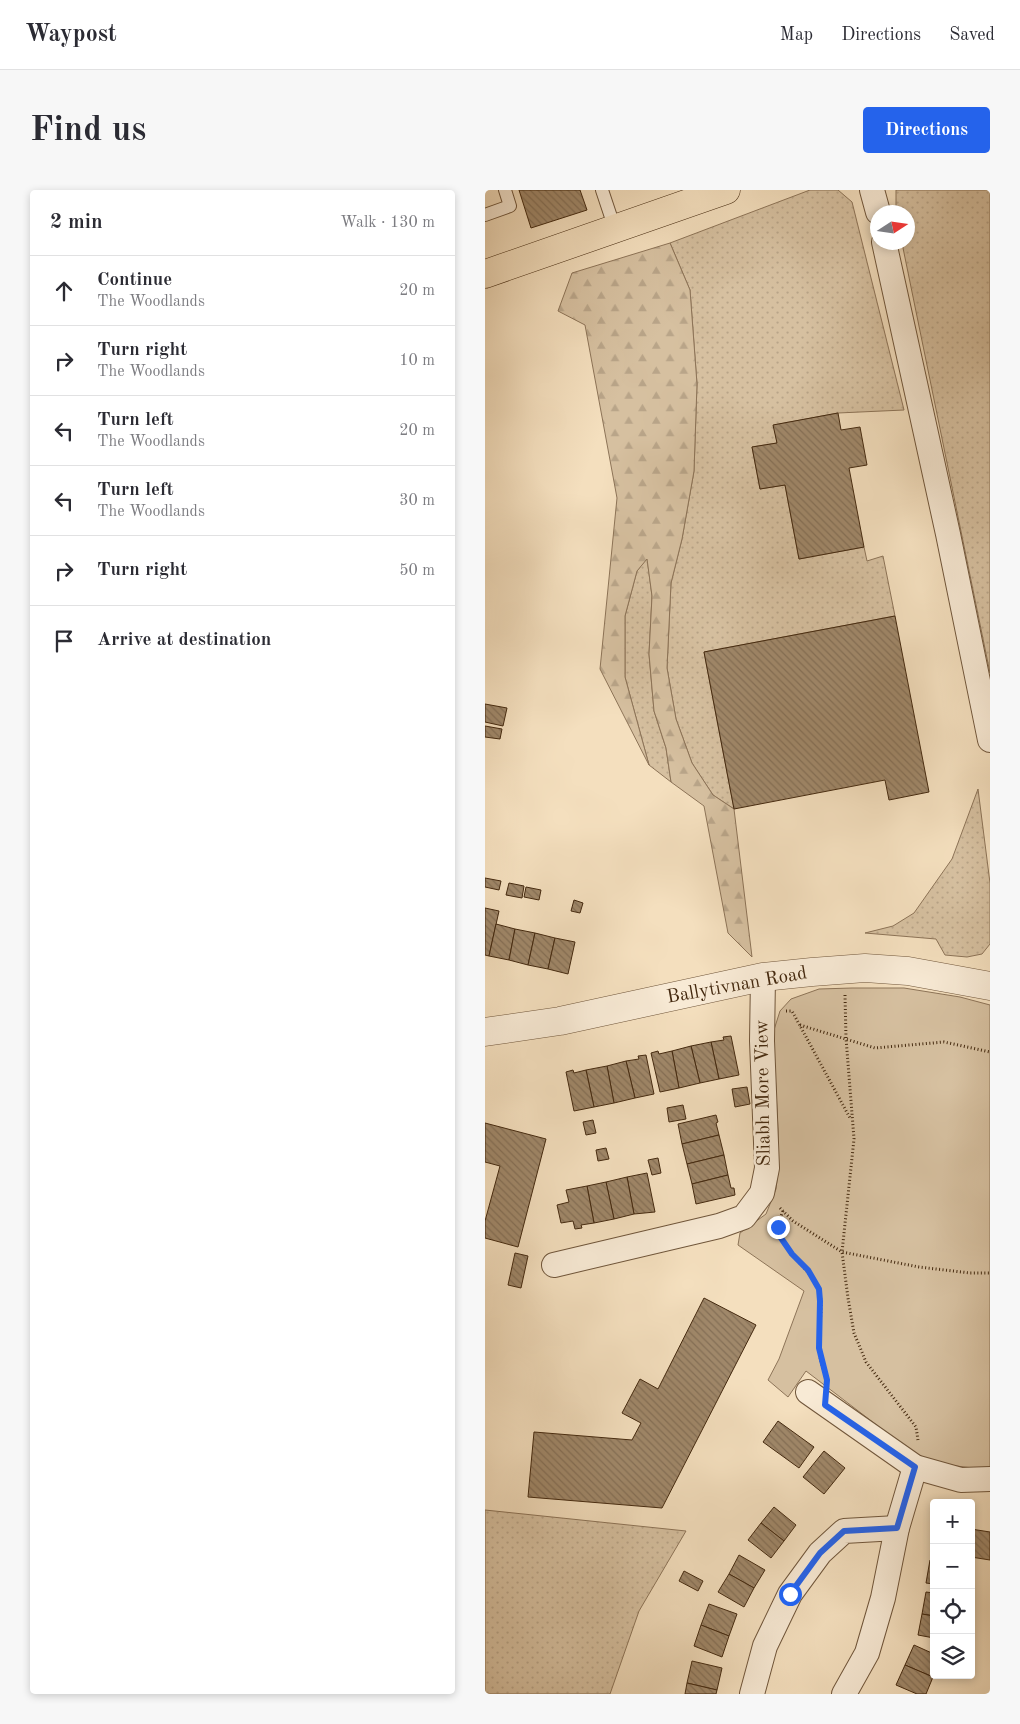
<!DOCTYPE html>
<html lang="en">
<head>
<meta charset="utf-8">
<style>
	body { margin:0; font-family:"Old Standard TT",serif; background:#f7f7f7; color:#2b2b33 }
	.controls { position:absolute; right:15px; bottom:15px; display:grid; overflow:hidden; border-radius:5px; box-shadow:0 2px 8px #0003 }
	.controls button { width:45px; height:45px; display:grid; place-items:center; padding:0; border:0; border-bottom:1px solid #e1e1e2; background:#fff; color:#2b2b33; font:25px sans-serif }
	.compass { position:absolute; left:385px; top:15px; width:45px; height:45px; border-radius:50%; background:#fff; box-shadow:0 2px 8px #0003; rotate:78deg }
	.stop { position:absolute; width:15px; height:15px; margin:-11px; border:4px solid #2563eb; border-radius:50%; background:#fff }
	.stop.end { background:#2563eb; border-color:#fff; box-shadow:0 1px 5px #0008 }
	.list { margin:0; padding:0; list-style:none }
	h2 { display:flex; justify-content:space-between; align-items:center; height:65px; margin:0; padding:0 20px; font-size:21px }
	h2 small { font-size:16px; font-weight:400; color:#7c7c81 }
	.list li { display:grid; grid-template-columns:32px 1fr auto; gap:15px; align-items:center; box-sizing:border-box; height:70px; padding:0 20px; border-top:1px solid #e1e1e2 }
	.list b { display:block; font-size:19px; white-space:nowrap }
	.list p { margin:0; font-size:16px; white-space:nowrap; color:#7c7c81 }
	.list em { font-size:16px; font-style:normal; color:#7c7c81 }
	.icon { flex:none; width:28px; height:28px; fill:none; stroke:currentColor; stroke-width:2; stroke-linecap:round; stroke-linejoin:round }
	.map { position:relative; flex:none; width:505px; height:1504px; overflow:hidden; border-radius:5px }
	header { display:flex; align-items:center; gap:30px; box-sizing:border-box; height:70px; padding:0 25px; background:#fff; border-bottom:1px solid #e1e1e2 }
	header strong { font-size:24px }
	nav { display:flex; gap:28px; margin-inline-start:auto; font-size:18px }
	.intro { display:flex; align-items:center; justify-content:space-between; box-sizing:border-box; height:120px; padding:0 30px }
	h1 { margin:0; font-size:35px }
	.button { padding:12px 22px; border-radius:5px; background:#2563eb; color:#fff; font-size:18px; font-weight:700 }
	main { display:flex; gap:30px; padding:0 30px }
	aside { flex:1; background:#fff; border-radius:5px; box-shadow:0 2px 8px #0003 }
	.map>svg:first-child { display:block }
	.grass { fill:url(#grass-dots); stroke:#8d7458 }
	.forest { fill:url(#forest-firs); stroke:#8d7458 }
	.green { fill:#d6c0a0; stroke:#8d7458 }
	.building { fill:url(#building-back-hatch); stroke:#44290f }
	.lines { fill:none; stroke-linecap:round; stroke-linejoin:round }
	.service-casing { stroke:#70563b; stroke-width:14 }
	.minor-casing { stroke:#70563b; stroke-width:26 }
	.tertiary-casing { stroke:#70563b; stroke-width:29 }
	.trunk-casing { stroke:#44290f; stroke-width:29 }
	.path { stroke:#44290f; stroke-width:3; stroke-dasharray:1 2.5; stroke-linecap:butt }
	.service { stroke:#f8ead5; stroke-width:12 }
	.minor { stroke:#f8ead5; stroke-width:24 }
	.tertiary { stroke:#f8ead5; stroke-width:28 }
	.trunk { stroke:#f4dfbe; stroke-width:28 }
	.route { stroke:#2563eb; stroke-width:6 }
	.labels { text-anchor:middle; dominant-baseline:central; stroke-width:5; stroke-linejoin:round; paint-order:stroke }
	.street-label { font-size:19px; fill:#44290f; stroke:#f8ead5 }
</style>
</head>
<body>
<header>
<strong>Waypost</strong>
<nav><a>Map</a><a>Directions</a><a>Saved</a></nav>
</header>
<div class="intro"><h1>Find us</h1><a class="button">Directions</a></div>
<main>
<aside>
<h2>2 min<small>Walk · 130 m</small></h2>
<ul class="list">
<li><svg class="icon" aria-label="ahead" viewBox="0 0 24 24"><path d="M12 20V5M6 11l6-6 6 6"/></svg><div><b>Continue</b><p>The Woodlands</p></div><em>20 m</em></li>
<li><svg class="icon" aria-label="right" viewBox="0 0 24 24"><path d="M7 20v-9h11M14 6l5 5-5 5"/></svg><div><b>Turn right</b><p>The Woodlands</p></div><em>10 m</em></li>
<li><svg class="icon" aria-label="left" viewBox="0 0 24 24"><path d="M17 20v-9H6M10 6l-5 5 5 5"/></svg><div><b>Turn left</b><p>The Woodlands</p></div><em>20 m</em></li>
<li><svg class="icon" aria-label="left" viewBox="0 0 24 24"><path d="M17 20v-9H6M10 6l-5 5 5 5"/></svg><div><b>Turn left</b><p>The Woodlands</p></div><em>30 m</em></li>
<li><svg class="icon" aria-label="right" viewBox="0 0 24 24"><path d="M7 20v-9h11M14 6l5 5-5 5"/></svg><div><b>Turn right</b></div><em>50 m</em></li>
<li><svg class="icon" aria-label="arrive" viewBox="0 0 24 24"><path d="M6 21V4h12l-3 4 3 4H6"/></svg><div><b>Arrive at destination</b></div></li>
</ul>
</aside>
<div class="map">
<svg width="505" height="1504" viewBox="0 0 505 1504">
	<defs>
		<pattern id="grass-dots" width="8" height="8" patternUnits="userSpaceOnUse" patternTransform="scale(1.25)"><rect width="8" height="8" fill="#d6c0a0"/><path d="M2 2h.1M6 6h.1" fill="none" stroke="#b9a589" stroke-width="1.8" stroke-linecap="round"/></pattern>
		<pattern id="forest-firs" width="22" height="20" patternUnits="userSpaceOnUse" patternTransform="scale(1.25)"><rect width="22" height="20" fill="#d6c0a0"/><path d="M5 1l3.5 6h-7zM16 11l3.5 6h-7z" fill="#b9a589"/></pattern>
		<pattern id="building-back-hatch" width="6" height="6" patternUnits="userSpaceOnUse" patternTransform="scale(1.25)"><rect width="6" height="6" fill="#a0886a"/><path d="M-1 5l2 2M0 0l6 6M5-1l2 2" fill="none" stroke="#846f56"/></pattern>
	</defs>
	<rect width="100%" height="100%" fill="#f4dfbe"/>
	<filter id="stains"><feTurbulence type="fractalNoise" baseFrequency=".004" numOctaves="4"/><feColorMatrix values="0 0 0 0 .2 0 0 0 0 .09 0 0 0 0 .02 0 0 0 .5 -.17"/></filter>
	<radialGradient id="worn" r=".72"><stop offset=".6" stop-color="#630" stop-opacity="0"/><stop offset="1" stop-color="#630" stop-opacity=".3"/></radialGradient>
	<!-- grass -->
	<g class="grass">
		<polygon points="325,0 353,0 367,12 419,220 353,223 289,235 292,253 267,257 275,299 300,295 314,369 379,357 382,371 398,366 410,426 219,462 249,619 228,605 207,573 191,529 182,478 186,393 197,349 209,281 212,194 205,100 185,53"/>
		<polygon points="411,0 505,0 505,483 417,53 422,52 422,22 411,22"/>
		<polygon points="162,368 167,406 164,464 169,521 181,558 186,592 164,575 140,487 140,426 152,381"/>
		<polygon points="493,599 505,693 505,754 497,764 482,767 460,765 451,749 380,743 408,736 429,723 467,669"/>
		<polygon points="0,1320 201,1341 154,1421 125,1504 0,1504"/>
	</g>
	<!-- forest -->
	<polygon class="forest" points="185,53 205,100 212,194 209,281 197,349 186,393 182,478 191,529 207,573 228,605 249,619 267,767 243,743 219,616 186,592 181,558 169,521 164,464 167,406 162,369 152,381 140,426 140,487 164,575 115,479 132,308 100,135 73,121 87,83"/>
	<!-- green -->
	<polygon class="green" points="367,798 419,798 475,807 505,815 505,1280 446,1273 419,1256 321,1181 303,1207 283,1190 294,1169 319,1101 253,1055 255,1043 281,1024 291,999 293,981 293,940 288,843 295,821 306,809 334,799"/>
	<!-- building -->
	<g class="building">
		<polygon points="34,0 95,0 102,20 46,38"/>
		<polygon points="353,223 356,240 375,237 382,275 364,278 379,357 314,369 300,295 275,299 267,257 292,253 288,235"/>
		<polygon points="410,426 444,602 404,610 400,590 249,619 219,462"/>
		<polygon points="0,514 22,518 18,536 0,532"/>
		<polygon points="0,536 17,539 15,549 0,547"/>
		<polygon points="0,688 16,691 14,700 0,697"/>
		<polygon points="24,693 39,696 37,708 21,705"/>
		<polygon points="41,697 56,700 54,710 39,707"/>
		<polygon points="89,710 98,713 95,723 86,721"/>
		<polygon points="0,718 14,721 4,766 0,765"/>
		<polygon points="11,734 30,739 24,770 4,766"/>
		<polygon points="30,739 50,743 43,775 24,770"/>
		<polygon points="50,743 70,748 63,779 43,775"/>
		<polygon points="70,748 90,752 83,784 63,779"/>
		<polygon points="246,846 254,885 234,889 226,852 239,850 238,847"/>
		<polygon points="226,852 234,889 215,893 206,856"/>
		<polygon points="206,856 215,893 194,898 187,861"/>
		<polygon points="173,861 174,864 187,861 194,898 175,902 166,863"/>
		<polygon points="161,865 169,904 150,908 141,871 154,869 153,866"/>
		<polygon points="141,871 150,908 129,913 122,876"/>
		<polygon points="122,876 129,913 109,917 101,880"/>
		<polygon points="88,880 89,883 101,880 109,917 89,921 81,882"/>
		<polygon points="262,897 265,914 250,917 247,899"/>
		<polygon points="198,915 201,929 184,932 182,918"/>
		<polygon points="231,925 233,932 231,933 234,945 197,954 193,934"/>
		<polygon points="108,930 111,943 101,945 98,932"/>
		<polygon points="0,933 61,949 33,1057 0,1048 0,1031 15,976 0,972"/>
		<polygon points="234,945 239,965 202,974 197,954"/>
		<polygon points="121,958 124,969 113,971 111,960"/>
		<polygon points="239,965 243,985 207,994 202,974"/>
		<polygon points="173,968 176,983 167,985 163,970"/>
		<polygon points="162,983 170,1022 149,1024 142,987"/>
		<polygon points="243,985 246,998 249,998 250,1005 211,1014 207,994"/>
		<polygon points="142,987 149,1024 129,1029 121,992"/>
		<polygon points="121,992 129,1029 109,1033 102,996"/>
		<polygon points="102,996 109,1033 96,1035 97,1038 90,1039 88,1031 76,1033 72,1015 84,1012 81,1000"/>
		<polygon points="30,1063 43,1066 36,1098 23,1095"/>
		<polygon points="219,1108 271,1135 177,1318 43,1307 49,1242 147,1250 156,1233 137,1223 155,1189 173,1199"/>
		<polygon points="293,1231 329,1257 314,1278 278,1252"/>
		<polygon points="339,1261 360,1278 339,1304 318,1287"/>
		<polygon points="289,1317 311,1335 299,1351 276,1333"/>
		<polygon points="276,1333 299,1351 286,1368 263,1350"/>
		<polygon points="486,1339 505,1342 505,1370 486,1367"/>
		<polygon points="254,1365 280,1380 269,1398 244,1384"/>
		<polygon points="445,1370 449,1371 449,1394 441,1393"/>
		<polygon points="199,1381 218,1391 213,1401 194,1391"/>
		<polygon points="244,1384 269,1398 259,1417 233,1402"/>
		<polygon points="441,1402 449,1403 449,1426 437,1424"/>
		<polygon points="224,1414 252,1424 244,1446 216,1435"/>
		<polygon points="437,1424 449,1426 449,1448 433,1445"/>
		<polygon points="216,1435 244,1446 237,1467 209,1456"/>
		<polygon points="429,1455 449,1464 448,1487 420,1475"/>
		<polygon points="207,1471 237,1478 232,1500 202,1493"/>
		<polygon points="420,1475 448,1487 441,1504 432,1504 411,1495"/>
		<polygon points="202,1493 232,1500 231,1504 200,1504"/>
	</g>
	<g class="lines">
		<defs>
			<g id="service">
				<polyline points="117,0 130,39"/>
				<polyline points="0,25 25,16 20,0"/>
			</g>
			<g id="minor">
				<polyline points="387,0 393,22"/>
				<polyline points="399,52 463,344 505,550"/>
				<polyline points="69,1075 234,1036 259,1027 277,1003 282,978 277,851 278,787"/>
				<polyline points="323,1202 430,1277 476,1290 505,1289"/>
				<polyline points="267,1504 280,1456 305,1404 335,1363 359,1341 412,1338"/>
				<polyline points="359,1504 382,1463 398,1408 412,1338 430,1277"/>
			</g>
			<polyline id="tertiary" points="0,842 75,831 278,787 327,782 380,778 423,781 505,796"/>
			<polyline id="trunk" points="0,84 241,0"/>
		</defs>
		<!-- service casing -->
		<use href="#service" class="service-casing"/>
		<!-- minor casing -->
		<use href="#minor" class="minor-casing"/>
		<!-- tertiary casing -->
		<use href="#tertiary" class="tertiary-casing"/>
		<!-- trunk casing -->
		<use href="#trunk" class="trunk-casing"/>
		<!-- path -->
		<g class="path">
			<polyline points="360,805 361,848 369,949 357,1062 363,1108 369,1143 381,1172 431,1237 433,1250"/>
			<polyline points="301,821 307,821 365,928"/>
			<polyline points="315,835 390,858 459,852 505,862"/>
			<polyline points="295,1018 308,1031 357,1062 434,1077 485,1083 505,1083"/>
			<path d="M298,1021C296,1026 294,1031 293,1036C291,1057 327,1079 334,1100C339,1117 333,1139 334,1157C334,1166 337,1175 339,1183"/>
		</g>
		<!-- service -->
		<use href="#service" class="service"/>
		<!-- minor -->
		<use href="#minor" class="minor"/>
		<!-- tertiary -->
		<use href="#tertiary" class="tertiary"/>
		<!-- trunk -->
		<use href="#trunk" class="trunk"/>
	</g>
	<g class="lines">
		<!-- route -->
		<polyline class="route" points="293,1037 296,1048 307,1064 323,1080 334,1099 335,1111 334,1158 342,1190 340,1215 430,1277 412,1338 359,1341 335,1363 305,1404"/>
	</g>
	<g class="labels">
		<!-- street labels -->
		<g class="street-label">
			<text transform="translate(252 796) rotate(-10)">Ballytivnan Road</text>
			<text transform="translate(279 903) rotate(-91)">Sliabh More View</text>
		</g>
	</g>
	<rect width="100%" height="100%" filter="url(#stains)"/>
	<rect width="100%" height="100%" fill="url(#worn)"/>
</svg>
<div class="controls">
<button>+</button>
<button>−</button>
<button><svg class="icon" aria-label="locate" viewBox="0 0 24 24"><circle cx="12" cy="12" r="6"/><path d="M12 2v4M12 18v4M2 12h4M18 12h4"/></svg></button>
<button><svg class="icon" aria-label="layers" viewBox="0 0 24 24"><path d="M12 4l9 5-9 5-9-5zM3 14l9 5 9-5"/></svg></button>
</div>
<svg class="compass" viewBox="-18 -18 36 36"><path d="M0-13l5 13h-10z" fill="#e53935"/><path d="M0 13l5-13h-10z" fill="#7c7c81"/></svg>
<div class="stop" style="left:305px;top:1404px"></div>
<div class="stop end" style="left:293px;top:1037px"></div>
</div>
</main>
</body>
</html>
